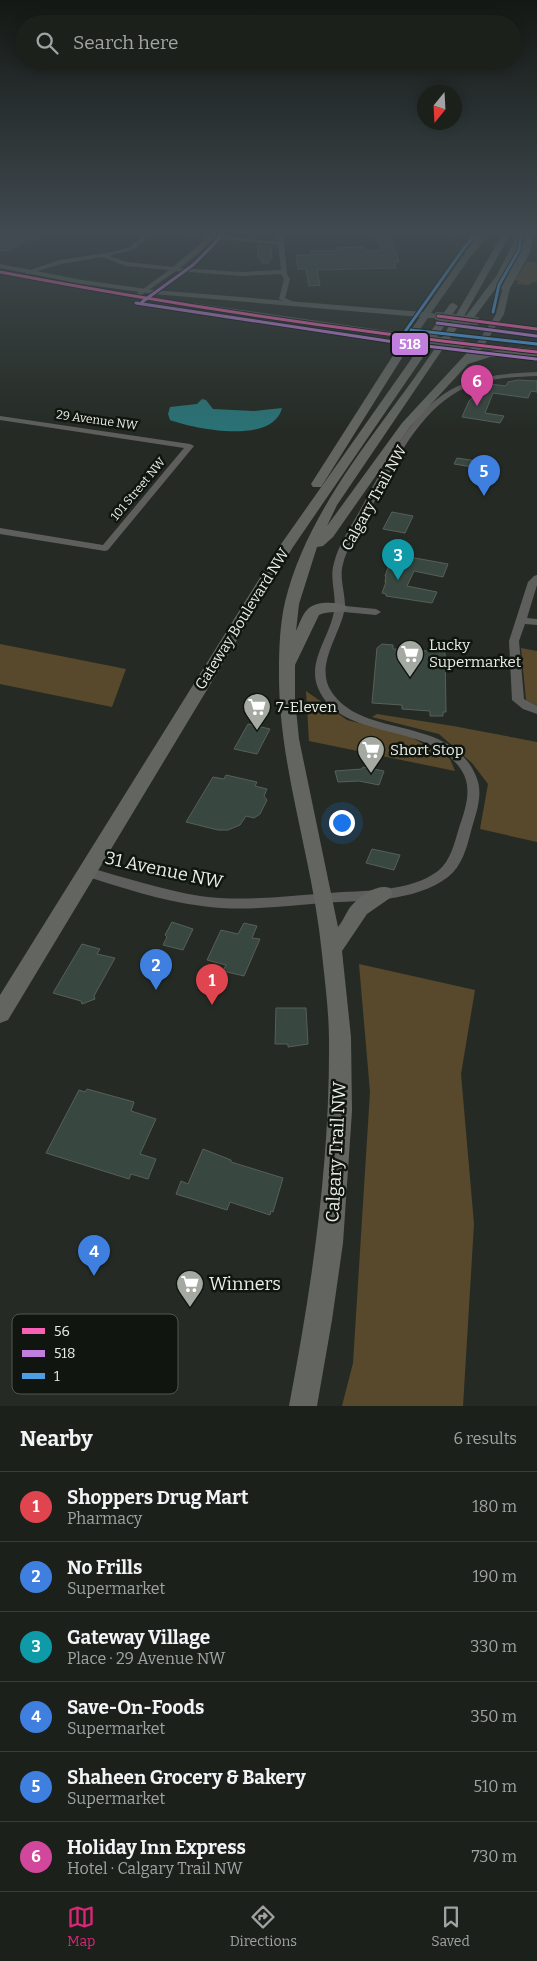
<!DOCTYPE html>
<html lang="en">
<head>
<meta charset="utf-8">
<style>
	body { margin:0; font-family:Bitter,serif; background:#252824; color:#f1f3f6 }
	.compass { position:absolute; left:417px; top:85px; width:45px; height:45px; border-radius:50%; background:#1c201b; box-shadow:0 2px 12px #0003; rotate:198deg }
	.you { position:absolute; left:341px; top:822px; width:18px; height:18px; margin:-12px; border:4px solid #fff; border-radius:50%; background:#1a73e8; box-shadow:0 0 0 8px #1a73e833 }
	.badge { display:grid; place-items:center; width:32px; height:32px; border-radius:50%; background:#db2777; color:#fff; font-size:16px; font-weight:700 }
	.pin { position:absolute; translate:-50% -41px; filter:drop-shadow(0 1px 2px #0008) }
	.pin::after { content:''; position:absolute; top:26px; width:18px; height:15px; background:inherit; clip-path:polygon(0 0,100% 0,50% 100%) }
	.list { margin:0; padding:0; list-style:none }
	h2 { display:flex; justify-content:space-between; align-items:center; height:65px; margin:0; padding:0 20px; font-size:21px }
	h2 small { font-size:16px; font-weight:400; color:#a0a3a3 }
	.list li { display:grid; grid-template-columns:32px 1fr auto; gap:15px; align-items:center; box-sizing:border-box; height:70px; padding:0 20px; border-top:1px solid #3a3e3a }
	.list b { display:block; font-size:19px; white-space:nowrap }
	.list p { margin:0; font-size:16px; white-space:nowrap; color:#a0a3a3 }
	.list em { font-size:16px; font-style:normal; color:#a0a3a3 }
	.icon { flex:none; width:28px; height:28px; fill:none; stroke:currentColor; stroke-width:2; stroke-linecap:round; stroke-linejoin:round }
	.map { position:relative; flex:none; width:537px; height:1406px; overflow:hidden }
	.search { position:absolute; background:#1c201b; box-shadow:0 2px 12px #0003; left:15px; right:15px; top:15px; height:55px; display:flex; align-items:center; gap:12px; box-sizing:border-box; padding:0 18px; border-radius:28px; color:#a0a3a3; font-size:19px }
	.sheet { height:485px; background:#1c201b }
	nav { display:flex; justify-content:space-around; align-items:center; box-sizing:border-box; height:70px; border-top:1px solid #3a3e3a; background:#1c201b; font-size:14px; color:#a0a3a3 }
	nav a { display:grid; justify-items:center; gap:2px }
	nav .on { color:#db2777 }
	.map>svg:first-child { display:block }
	.green { fill:#58492c }
	.water { fill:#2a7275 }
	.lines { fill:none; stroke-linecap:round; stroke-linejoin:round }
	.stream { stroke:#2a7275; stroke-width:1 }
	.building { fill:#384740; stroke:#585f5a }
	.minor { fill:#5e5f5c; fill-rule:evenodd }
	.major { fill:#5d605b; fill-rule:evenodd }
	.highway { fill:#636660; fill-rule:evenodd }
	.major-bridge { stroke:#5d605b; stroke-width:8 }
	.bus-1-casing { stroke:#10150f; stroke-width:5 }
	.bus-2-casing { stroke:#10150f; stroke-width:5 }
	.bus-3-casing { stroke:#10150f; stroke-width:5 }
	.bus-1 { stroke:#f860b3; stroke-width:3 }
	.bus-2 { stroke:#c07fdc; stroke-width:3 }
	.bus-3 { stroke:#4d9ee5; stroke-width:3 }
	.labels { text-anchor:middle; dominant-baseline:central; stroke-width:5; stroke-linejoin:round; paint-order:stroke }
	.far-street-label { font-size:12px; fill:#e8efe6; stroke:#10150f }
	.street-label { font-size:15px; fill:#e8efe6; stroke:#10150f }
	.poi-label { font-size:15px; fill:#e8efe6; stroke:#10150f; text-anchor:start }
	.near-street-label { font-size:18px; fill:#e8efe6; stroke:#10150f }
	.near-poi-label { font-size:18px; fill:#e8efe6; stroke:#10150f; text-anchor:start }
	.key { fill:#10150f; stroke:#515650; stroke-width:1 }
	.key-label { font-size:14px; fill:#e8efe6 }
	.line-badge { stroke:#10150f; stroke-width:2 }
	.badge-label { font-size:14px; text-anchor:middle; font-weight:bold; fill:#fff }
</style>
</head>
<body>
<div class="map">
<svg width="537" height="1406" viewBox="0 0 537 1406">
	<rect width="100%" height="100%" fill="#252b24"/>
	<!-- green -->
	<g class="green">
		<polygon points="527,261 537,263 537,281 531,283 529,285 516,284 519,281 515,280"/>
		<polygon points="0,644 126,669 112,707 0,684"/>
		<polygon points="521,648 537,651 537,706 526,700"/>
		<polygon points="306,691 347,720 409,736 450,759 455,771 309,741"/>
		<polygon points="377,714 453,726 537,742 537,842 480,829 488,784 472,763 439,734 372,717"/>
		<polygon points="359,964 475,990 461,1074 474,1224 463,1406 342,1406 353,1363 370,1092"/>
	</g>
	<!-- water -->
	<path class="water" d="M202,399L206,400L213,409L253,411L282,408C273,445 195,429 170,420L168,414L170,407L197,404Z"/>
	<g class="lines">
		<!-- stream -->
		<polyline class="stream" points="454,241 456,233"/>
	</g>
	<!-- building -->
	<g class="building">
		<polygon points="0,233 43,233 33,240 27,239 9,251 0,250"/>
		<polygon points="374,233 390,233 399,262 394,262 396,268 317,270 320,285 309,286 306,269 298,269 296,255 310,255 310,251 338,251 337,248 364,247 365,251 382,250"/>
		<polygon points="258,245 271,247 272,259 269,259 269,263 262,263 262,259 258,259"/>
		<polygon points="518,380 537,381 537,392 531,391 528,398 493,393 485,413 504,416 500,423 462,417 469,401 472,398 478,399 483,388 489,388 490,384 506,386 508,382"/>
		<polygon points="457,458 477,461 473,467 454,464"/>
		<polygon points="392,512 413,516 405,533 383,529"/>
		<polygon points="393,554 448,564 443,577 414,571 407,586 437,592 432,603 386,596 386,594 382,593 386,582 385,582 386,576 385,576"/>
		<polygon points="382,644 393,645 393,649 445,652 446,712 443,712 443,716 430,716 430,711 402,709 402,705 372,703 377,648"/>
		<polygon points="248,724 270,729 257,754 234,749"/>
		<polygon points="363,767 384,771 379,785 359,781 338,782 335,771 362,769"/>
		<polygon points="226,775 257,782 255,786 267,789 264,796 267,800 260,814 254,818 246,816 240,825 228,830 218,830 186,822 213,777 224,779"/>
		<polygon points="372,849 400,855 394,870 366,863"/>
		<polygon points="172,922 193,929 183,950 163,945 167,937 165,935"/>
		<polygon points="244,923 257,926 252,938 260,939 244,976 223,971 226,965 207,960 221,930 238,934"/>
		<polygon points="82,944 100,949 97,954 115,958 94,996 95,999 82,1004 81,1001 53,993"/>
		<polygon points="276,1008 306,1008 308,1044 288,1047 288,1044 275,1044"/>
		<polygon points="87,1089 134,1102 131,1111 156,1119 140,1154 156,1159 148,1179 131,1174 129,1179 46,1153 79,1090 85,1092"/>
		<polygon points="203,1149 231,1160 231,1162 283,1178 273,1212 271,1211 270,1215 230,1202 227,1210 176,1194 181,1181 188,1184"/>
	</g>
	<g class="lines">
		<!-- minor -->
		<g class="minor">
			<path d="M146,233H153L134,249L109,256L127,262L173,267L207,238L176,233H217L215,235L278,242L277,233H283L287,274L290,279L285,298L299,304L296,306L279,299L284,279L281,274L241,276L176,271L137,298L134,296L135,295L169,270L126,266L102,257L61,264L27,274L24,272L60,260L117,251L130,247ZM213,238L278,245L281,270L241,272L180,268L200,252Z"/>
			<polygon points="475,233 481,233 473,252 468,253"/>
			<polygon points="511,233 517,233 526,248 509,285 506,287 503,285 520,248"/>
			<path d="M537,372V376C508,377 477,379 452,395C409,423 385,483 362,526C355,538 346,550 343,564C339,577 345,592 345,606L376,609L381,612L376,615L344,612C339,636 315,666 331,691C362,740 450,714 476,776C484,794 476,813 471,831C467,847 462,866 448,877C414,903 363,900 323,903C283,906 243,912 202,906C161,901 121,887 81,875L79,872L81,869L86,867C124,877 162,890 200,896C243,902 286,896 329,893C364,890 408,893 438,871C451,860 454,844 459,828C465,810 473,789 462,771C430,720 341,743 318,688C307,661 330,637 334,611C337,595 329,579 334,563C339,542 355,521 365,501C386,462 416,405 458,386C483,375 510,373 537,372Z"/>
			<polygon points="0,416 190,444 194,446 108,550 105,551 0,534 0,528 103,545 184,448 0,420"/>
			<polygon points="537,575 537,585 527,618 537,619 537,625 525,624 519,641 524,699 537,706 537,714 523,709 512,700 509,641 528,582 534,576"/>
		</g>
		<!-- major -->
		<g class="major">
			<polygon points="467,250 474,252 431,313 442,316 438,318 428,318 416,335 428,337 428,341 425,342 193,307 189,305 193,303 408,334 420,317 154,294 82,284 0,268 0,264 82,280 154,290 423,312"/>
			<polygon points="503,286 510,288 504,314 499,322 537,327 537,331 496,326 485,344 537,349 537,355 462,347 458,344 462,341 477,343 489,325 472,321 476,319 492,321 496,314"/>
		</g>
		<!-- highway -->
		<g class="highway">
			<polygon points="482,233 491,233 473,254 467,254 467,250"/>
			<path d="M503,233H511L459,325L497,275L516,237H522L523,239L505,276L467,327L464,328L459,325L337,505L327,526L402,423L475,344H483L484,346L477,355L489,351L537,350V356L490,357L468,364L410,427L333,537L323,546L317,547L299,604L296,631C299,625 302,615 307,610C315,601 334,602 345,605L347,608L345,611C336,613 327,611 319,615L295,665V699L299,739L338,927C344,920 347,909 354,903C363,894 378,884 390,888L393,893L390,898L367,914L342,951L351,1037L352,1111L343,1243L332,1320L317,1406H289C312,1285 330,1164 329,1041C329,1012 325,982 322,954C313,858 278,767 279,671C279,648 280,624 285,602C310,500 388,422 443,336C464,303 483,267 503,233Z"/>
			<polygon points="525,233 533,233 530,253 509,290 503,290 501,288 522,253"/>
			<polygon points="453,303 458,306 293,547 8,1020 0,1023 0,995 279,547 450,304"/>
			<polygon points="410,334 415,337 323,484 321,487 313,487 311,484 406,335"/>
		</g>
		<!-- major-bridge -->
		<g class="major-bridge">
			<polyline points="438,316 476,321"/>
			<polyline points="425,339 462,344"/>
		</g>
		<defs>
			<g id="bus-1">
				<path d="M0,272C178,306 357,332 537,352"/>
				<polyline points="438,316 537,329"/>
			</g>
			<g id="bus-2">
				<polyline points="142,302 193,265 220,238"/>
				<polyline points="136,303 401,343 536,359"/>
				<polyline points="437,323 536,336"/>
			</g>
			<g id="bus-3">
				<polyline points="493,312 499,285 519,250 521,233"/>
				<polyline points="411,330 537,344"/>
				<polyline points="404,333 464,248 477,233"/>
			</g>
		</defs>
		<!-- bus-1 casing -->
		<use href="#bus-1" class="bus-1-casing"/>
		<!-- bus-2 casing -->
		<use href="#bus-2" class="bus-2-casing"/>
		<!-- bus-3 casing -->
		<use href="#bus-3" class="bus-3-casing"/>
		<!-- bus-1 -->
		<use href="#bus-1" class="bus-1"/>
		<!-- bus-2 -->
		<use href="#bus-2" class="bus-2"/>
		<!-- bus-3 -->
		<use href="#bus-3" class="bus-3"/>
	</g>
	<!-- sky -->
	<linearGradient id="sky" x2="0" y2="1"><stop stop-color="#141814"/><stop offset="0.54" stop-color="#404a50"/><stop offset="1" stop-color="#404a50" stop-opacity="0"/></linearGradient>
	<rect width="537" height="430" fill="url(#sky)"/>
	<!-- icons -->
	<defs>
		<symbol id="supermarket-pin" viewBox="-11 -11 22 30"><path d="M0 17L-7.5 6A9.5 9.5 0 1 1 7.5 6Z" fill="#a4aaa2" stroke="#10150f"/><path d="M-6-5.5h2.5l.6 2H6L4.5 2H-2.5L-4.4-4H-6ZM-1.5 3.2a1.3 1.3 0 1 0 .1 0ZM3 3.2a1.3 1.3 0 1 0 .1 0Z" fill="#fff"/></symbol>
	</defs>
	<g fill-rule="evenodd">
		<use href="#supermarket-pin" x="394" y="638" width="32" height="43"/>
		<use href="#supermarket-pin" x="241" y="691" width="32" height="43"/>
		<use href="#supermarket-pin" x="355" y="734" width="32" height="43"/>
		<use href="#supermarket-pin" x="174" y="1268" width="32" height="43"/>
	</g>
	<g class="labels">
		<!-- far-street labels -->
		<g class="far-street-label">
			<text transform="translate(97 420) rotate(8)">29 Avenue NW</text>
			<text transform="translate(138 489) rotate(-50)">101 Street NW</text>
		</g>
		<!-- street labels -->
		<g class="street-label">
			<text transform="translate(374 498) rotate(-61)">Calgary Trail NW</text>
			<text transform="translate(242 619) rotate(-58)">Gateway Boulevard NW</text>
		</g>
		<!-- poi labels -->
		<g class="poi-label">
			<text x="429" y="645">Lucky<tspan x="429" dy="17">Supermarket</tspan></text>
			<text x="276" y="707">7-Eleven</text>
			<text x="390" y="750">Short Stop</text>
		</g>
		<!-- near-street labels -->
		<g class="near-street-label">
			<text transform="translate(164 870) rotate(12)">31 Avenue NW</text>
			<text transform="translate(336 1152) rotate(-87)">Calgary Trail NW</text>
		</g>
		<!-- near-poi labels -->
		<g class="near-poi-label">
			<text x="209" y="1284">Winners</text>
		</g>
	</g>
	<!-- legend -->
	<rect x="12" y="1314" width="166" height="80" rx="8" class="key"/>
	<rect x="22" y="1328" width="23" height="6" fill="#f860b3"/>
	<rect x="22" y="1350" width="23" height="7" fill="#c07fdc"/>
	<rect x="22" y="1373" width="23" height="6" fill="#4d9ee5"/>
	<g class="key-label">
		<text x="54" y="1336">56</text>
		<text x="54" y="1358">518</text>
		<text x="54" y="1381">1</text>
	</g>
	<rect class="line-badge" x="391" y="332" width="38" height="24" rx="5" fill="#c07fdc"/>
	<g class="badge-label">
		<text x="410" y="349">518</text>
	</g>
</svg>
<svg class="compass" viewBox="-18 -18 36 36"><path d="M0-13l5 13h-10z" fill="#e53935"/><path d="M0 13l5-13h-10z" fill="#a0a3a3"/></svg>
<div class="you"></div>
<div class="pin badge" style="left:212px;top:1005px;background:#e0444e">1</div>
<div class="pin badge" style="left:156px;top:990px;background:#3f7fe0">2</div>
<div class="pin badge" style="left:398px;top:580px;background:#0f9aa8">3</div>
<div class="pin badge" style="left:94px;top:1276px;background:#3f7fe0">4</div>
<div class="pin badge" style="left:484px;top:496px;background:#3f7fe0">5</div>
<div class="pin badge" style="left:477px;top:406px;background:#d1479c">6</div>
<div class="search"><svg class="icon" aria-label="search" viewBox="0 0 24 24"><circle cx="10" cy="10" r="6"/><path d="M15 15l6 6"/></svg>Search here</div>
</div>
<section class="sheet">
<h2>Nearby<small>6 results</small></h2>
<ul class="list">
<li><span class="badge" style="background:#e0444e">1</span><div><b>Shoppers Drug Mart</b><p>Pharmacy</p></div><em>180 m</em></li>
<li><span class="badge" style="background:#3f7fe0">2</span><div><b>No Frills</b><p>Supermarket</p></div><em>190 m</em></li>
<li><span class="badge" style="background:#0f9aa8">3</span><div><b>Gateway Village</b><p>Place · 29 Avenue NW</p></div><em>330 m</em></li>
<li><span class="badge" style="background:#3f7fe0">4</span><div><b>Save-On-Foods</b><p>Supermarket</p></div><em>350 m</em></li>
<li><span class="badge" style="background:#3f7fe0">5</span><div><b>Shaheen Grocery &amp; Bakery</b><p>Supermarket</p></div><em>510 m</em></li>
<li><span class="badge" style="background:#d1479c">6</span><div><b>Holiday Inn Express</b><p>Hotel · Calgary Trail NW</p></div><em>730 m</em></li>
</ul>
</section>
<nav>
<a class="on"><svg class="icon" aria-label="map" viewBox="0 0 24 24"><path d="M3 6l6-2 6 2 6-2v14l-6 2-6-2-6 2zM9 4v14M15 6v14"/></svg>Map</a>
<a><svg class="icon" aria-label="directions" viewBox="0 0 24 24"><path d="M12 3l9 9-9 9-9-9zM9 14v-3h6M13 9l2 2-2 2"/></svg>Directions</a>
<a><svg class="icon" aria-label="saved" viewBox="0 0 24 24"><path d="M7 4h10v16l-5-4-5 4z"/></svg>Saved</a>
</nav>
</body>
</html>
